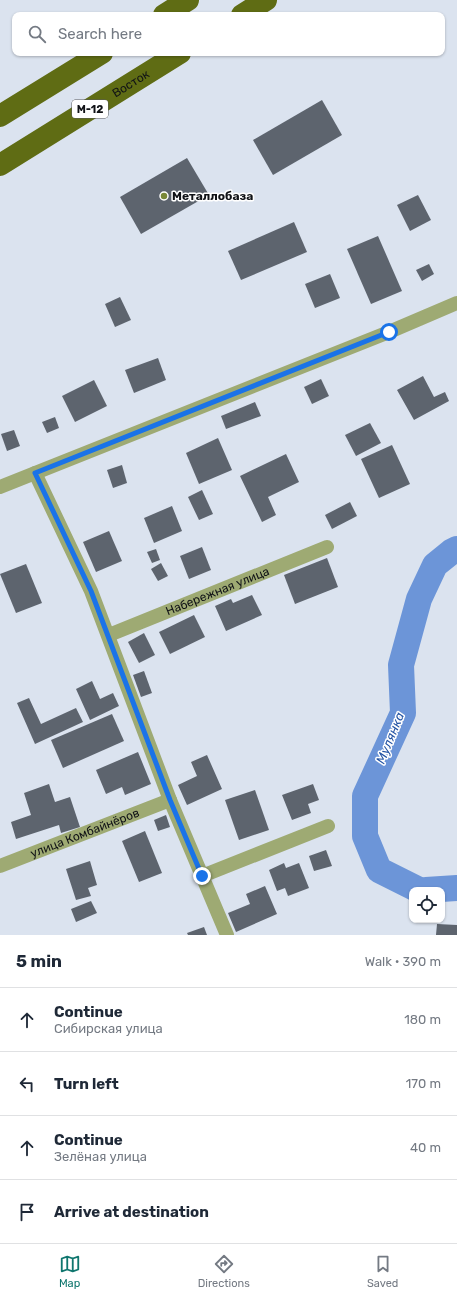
<!DOCTYPE html>
<html lang="en">
<head>
<meta charset="utf-8">
<style>
	body { margin:0; font-family:Rubik,sans-serif; background:#f2f2f3; color:#1f2937 }
	.controls { position:absolute; right:12px; bottom:12px; display:grid; overflow:hidden; border-radius:8px; box-shadow:0 1px 3px #0004 }
	.controls button { width:36px; height:36px; display:grid; place-items:center; padding:0; border:0; border-bottom:1px solid #e0e1e3; background:#fff; color:#1f2937; font:20px sans-serif }
	.stop { position:absolute; width:12px; height:12px; margin:-9px; border:3px solid #1a73e8; border-radius:50%; background:#fff }
	.stop.end { background:#1a73e8; border-color:#fff; box-shadow:0 1px 4px #0008 }
	.list { margin:0; padding:0; list-style:none }
	h2 { display:flex; justify-content:space-between; align-items:center; height:52px; margin:0; padding:0 16px; font-size:17px }
	h2 small { font-size:13px; font-weight:400; color:#747a83 }
	.list li { display:grid; grid-template-columns:26px 1fr auto; gap:12px; align-items:center; box-sizing:border-box; height:64px; padding:0 16px; border-top:1px solid #e0e1e3 }
	.list b { display:block; font-size:15px; white-space:nowrap }
	.list p { margin:0; font-size:13px; white-space:nowrap; color:#747a83 }
	.list em { font-size:13px; font-style:normal; color:#747a83 }
	.icon { flex:none; width:22px; height:22px; fill:none; stroke:currentColor; stroke-width:2; stroke-linecap:round; stroke-linejoin:round }
	.map { position:relative; flex:none; width:457px; height:935px; overflow:hidden }
	.search { position:absolute; background:#fff; box-shadow:0 1px 3px #0004; left:12px; right:12px; top:12px; height:44px; display:flex; align-items:center; gap:10px; box-sizing:border-box; padding:0 14px; border-radius:8px; color:#747a83; font-size:15px }
	.sheet { height:308px; background:#fff }
	nav { display:flex; justify-content:space-around; align-items:center; box-sizing:border-box; height:56px; border-top:1px solid #e0e1e3; background:#fff; font-size:11px; color:#747a83 }
	nav a { display:grid; justify-items:center; gap:2px }
	nav .on { color:#0f766e }
	.map>svg:first-child { display:block }
	.lines { fill:none; stroke-linecap:round; stroke-linejoin:round }
	.river { stroke:#6c95d8; stroke-width:26 }
	.building { fill:#5d646e }
	.minor { stroke:#9eaa73; stroke-width:14 }
	.trunk { stroke:#5f6c14; stroke-width:22 }
	.route { stroke:#1a73e8; stroke-width:5 }
	.poi-dot { fill:#798837; stroke:#fff; stroke-width:1.5 }
	.labels { text-anchor:middle; dominant-baseline:central; stroke-width:3; stroke-linejoin:round; paint-order:stroke }
	.shield { fill:#fff; stroke:#58595c; stroke-width:1 }
	.shield-label { font-size:11px; font-weight:bold; fill:#101216 }
	.street-label { font-size:12px; fill:#101216; stroke:#fff }
	.poi-label { font-size:12px; font-weight:bold; fill:#101216; stroke:#fff; text-anchor:start }
	.water-label { font-size:13px; font-style:italic; fill:#2152a3; stroke:#fff }
</style>
</head>
<body>
<div class="map">
<svg width="457" height="935" viewBox="0 0 457 935">
	<rect width="100%" height="100%" fill="#dbe3ef"/>
	<g class="lines">
		<!-- river -->
		<g class="river">
			<polyline points="419,890 379,870 365,836 365,796 403,713 401,665 419,599 435,565 451,552 457,549"/>
			<polyline points="426,890 457,888"/>
		</g>
	</g>
	<!-- building -->
	<g class="building">
		<polygon points="322,100 342,135 273,175 253,140"/>
		<polygon points="187,158 209,195 141,234 120,197"/>
		<polygon points="418,195 431,220 410,231 397,205"/>
		<polygon points="294,222 307,252 241,280 228,251"/>
		<polygon points="378,236 402,291 371,304 347,249"/>
		<polygon points="429,264 434,274 422,281 416,270"/>
		<polygon points="330,274 340,298 315,308 305,284"/>
		<polygon points="120,297 131,320 115,327 105,304"/>
		<polygon points="158,358 166,380 134,393 125,370"/>
		<polygon points="423,376 434,397 445,392 449,401 414,420 397,390"/>
		<polygon points="321,379 329,396 312,404 304,387"/>
		<polygon points="94,380 107,406 75,422 62,396"/>
		<polygon points="255,402 261,416 226,429 221,416"/>
		<polygon points="55,417 59,428 47,433 42,422"/>
		<polygon points="370,423 381,443 356,456 345,435"/>
		<polygon points="14,430 20,446 7,451 1,434"/>
		<polygon points="218,438 232,470 199,484 186,453"/>
		<polygon points="392,445 410,484 379,498 361,459"/>
		<polygon points="286,454 299,482 268,497 276,515 262,522 240,476"/>
		<polygon points="122,465 127,483 113,488 107,470"/>
		<polygon points="202,490 213,514 199,520 188,497"/>
		<polygon points="350,502 357,516 332,529 325,515"/>
		<polygon points="172,506 182,531 154,543 144,518"/>
		<polygon points="109,531 122,561 96,572 83,542"/>
		<polygon points="202,547 211,570 189,579 180,556"/>
		<polygon points="156,549 160,560 152,563 147,552"/>
		<polygon points="327,558 338,587 295,604 284,575"/>
		<polygon points="161,563 168,576 158,581 151,569"/>
		<polygon points="26,564 42,603 16,613 0,574"/>
		<polygon points="252,595 262,615 226,631 215,606 231,599 233,603"/>
		<polygon points="194,615 205,637 170,654 159,632"/>
		<polygon points="144,633 155,655 139,663 128,642"/>
		<polygon points="144,671 152,693 141,697 133,675"/>
		<polygon points="92,681 100,699 113,693 119,706 90,720 76,689"/>
		<polygon points="29,698 41,724 76,708 83,722 35,744 17,703"/>
		<polygon points="112,714 124,741 63,768 51,740"/>
		<polygon points="138,752 151,784 125,795 122,787 106,794 96,770"/>
		<polygon points="207,755 222,789 187,805 178,785 197,776 191,762"/>
		<polygon points="49,784 55,802 70,797 80,827 61,833 59,825 16,839 11,822 31,815 24,793"/>
		<polygon points="313,784 319,800 308,804 311,813 292,820 282,795"/>
		<polygon points="255,790 269,830 239,840 225,800"/>
		<polygon points="166,815 170,827 158,831 154,820"/>
		<polygon points="145,831 162,873 139,882 122,841"/>
		<polygon points="326,850 332,866 314,871 309,856"/>
		<polygon points="90,861 97,885 88,888 91,896 76,900 66,869"/>
		<polygon points="284,863 286,868 299,863 309,888 288,896 285,888 277,891 269,870"/>
		<polygon points="265,886 277,914 236,932 228,913 250,904 246,894"/>
		<polygon points="91,901 97,913 76,922 71,909"/>
		<polygon points="437,924 457,925 457,935 436,935"/>
		<polygon points="204,927 207,935 188,935 187,933"/>
	</g>
	<g class="lines">
		<!-- minor -->
		<g class="minor">
			<polyline points="35,473 91,591 170,800 227,935"/>
			<polyline points="0,487 389,332 457,303"/>
			<path id="s1" d="M109,635L327,547"/>
			<path id="s2" d="M0,866L170,800"/>
			<polyline points="202,876 328,826"/>
		</g>
		<!-- trunk -->
		<g class="trunk">
			<polyline points="164,15 188,0"/>
			<polyline points="242,15 266,0"/>
			<polyline points="0,116 102,53"/>
			<path id="s3" d="M0,165L180,53"/>
		</g>
	</g>
	<g class="lines">
		<!-- route -->
		<polyline class="route" points="202,876 170,800 91,591 35,473 389,332"/>
	</g>
	<!-- markers -->
	<circle class="poi-dot" cx="164" cy="196" r="4"/>
	<g class="labels">
		<!-- shield labels -->
		<rect class="shield" x="72" y="100" width="36" height="18" rx="3"/>
		<g class="shield-label">
			<text x="90" y="109">М-12</text>
		</g>
		<!-- street labels -->
		<g class="street-label">
			<text stroke="none"><textPath href="#s3" startOffset="154">Восток</textPath></text>
			<text stroke="none"><textPath href="#s1" startOffset="117">Набережная улица</textPath></text>
			<text stroke="none"><textPath href="#s2" startOffset="91">улица Комбайнёров</textPath></text>
		</g>
		<!-- poi labels -->
		<g class="poi-label">
			<text x="172" y="196">Металлобаза</text>
		</g>
		<!-- water labels -->
		<g class="water-label">
			<text transform="translate(390 738) rotate(-68)">Мулянка</text>
		</g>
	</g>
</svg>
<div class="controls">
<button><svg class="icon" aria-label="locate" viewBox="0 0 24 24"><circle cx="12" cy="12" r="6"/><path d="M12 2v4M12 18v4M2 12h4M18 12h4"/></svg></button>
</div>
<div class="stop" style="left:389px;top:332px"></div>
<div class="stop end" style="left:202px;top:876px"></div>
<div class="search"><svg class="icon" aria-label="search" viewBox="0 0 24 24"><circle cx="10" cy="10" r="6"/><path d="M15 15l6 6"/></svg>Search here</div>
</div>
<section class="sheet">
<h2>5 min<small>Walk · 390 m</small></h2>
<ul class="list">
<li><svg class="icon" aria-label="ahead" viewBox="0 0 24 24"><path d="M12 20V5M6 11l6-6 6 6"/></svg><div><b>Continue</b><p>Сибирская улица</p></div><em>180 m</em></li>
<li><svg class="icon" aria-label="left" viewBox="0 0 24 24"><path d="M17 20v-9H6M10 6l-5 5 5 5"/></svg><div><b>Turn left</b></div><em>170 m</em></li>
<li><svg class="icon" aria-label="ahead" viewBox="0 0 24 24"><path d="M12 20V5M6 11l6-6 6 6"/></svg><div><b>Continue</b><p>Зелёная улица</p></div><em>40 m</em></li>
<li><svg class="icon" aria-label="arrive" viewBox="0 0 24 24"><path d="M6 21V4h12l-3 4 3 4H6"/></svg><div><b>Arrive at destination</b></div></li>
</ul>
</section>
<nav>
<a class="on"><svg class="icon" aria-label="map" viewBox="0 0 24 24"><path d="M3 6l6-2 6 2 6-2v14l-6 2-6-2-6 2zM9 4v14M15 6v14"/></svg>Map</a>
<a><svg class="icon" aria-label="directions" viewBox="0 0 24 24"><path d="M12 3l9 9-9 9-9-9zM9 14v-3h6M13 9l2 2-2 2"/></svg>Directions</a>
<a><svg class="icon" aria-label="saved" viewBox="0 0 24 24"><path d="M7 4h10v16l-5-4-5 4z"/></svg>Saved</a>
</nav>
</body>
</html>
